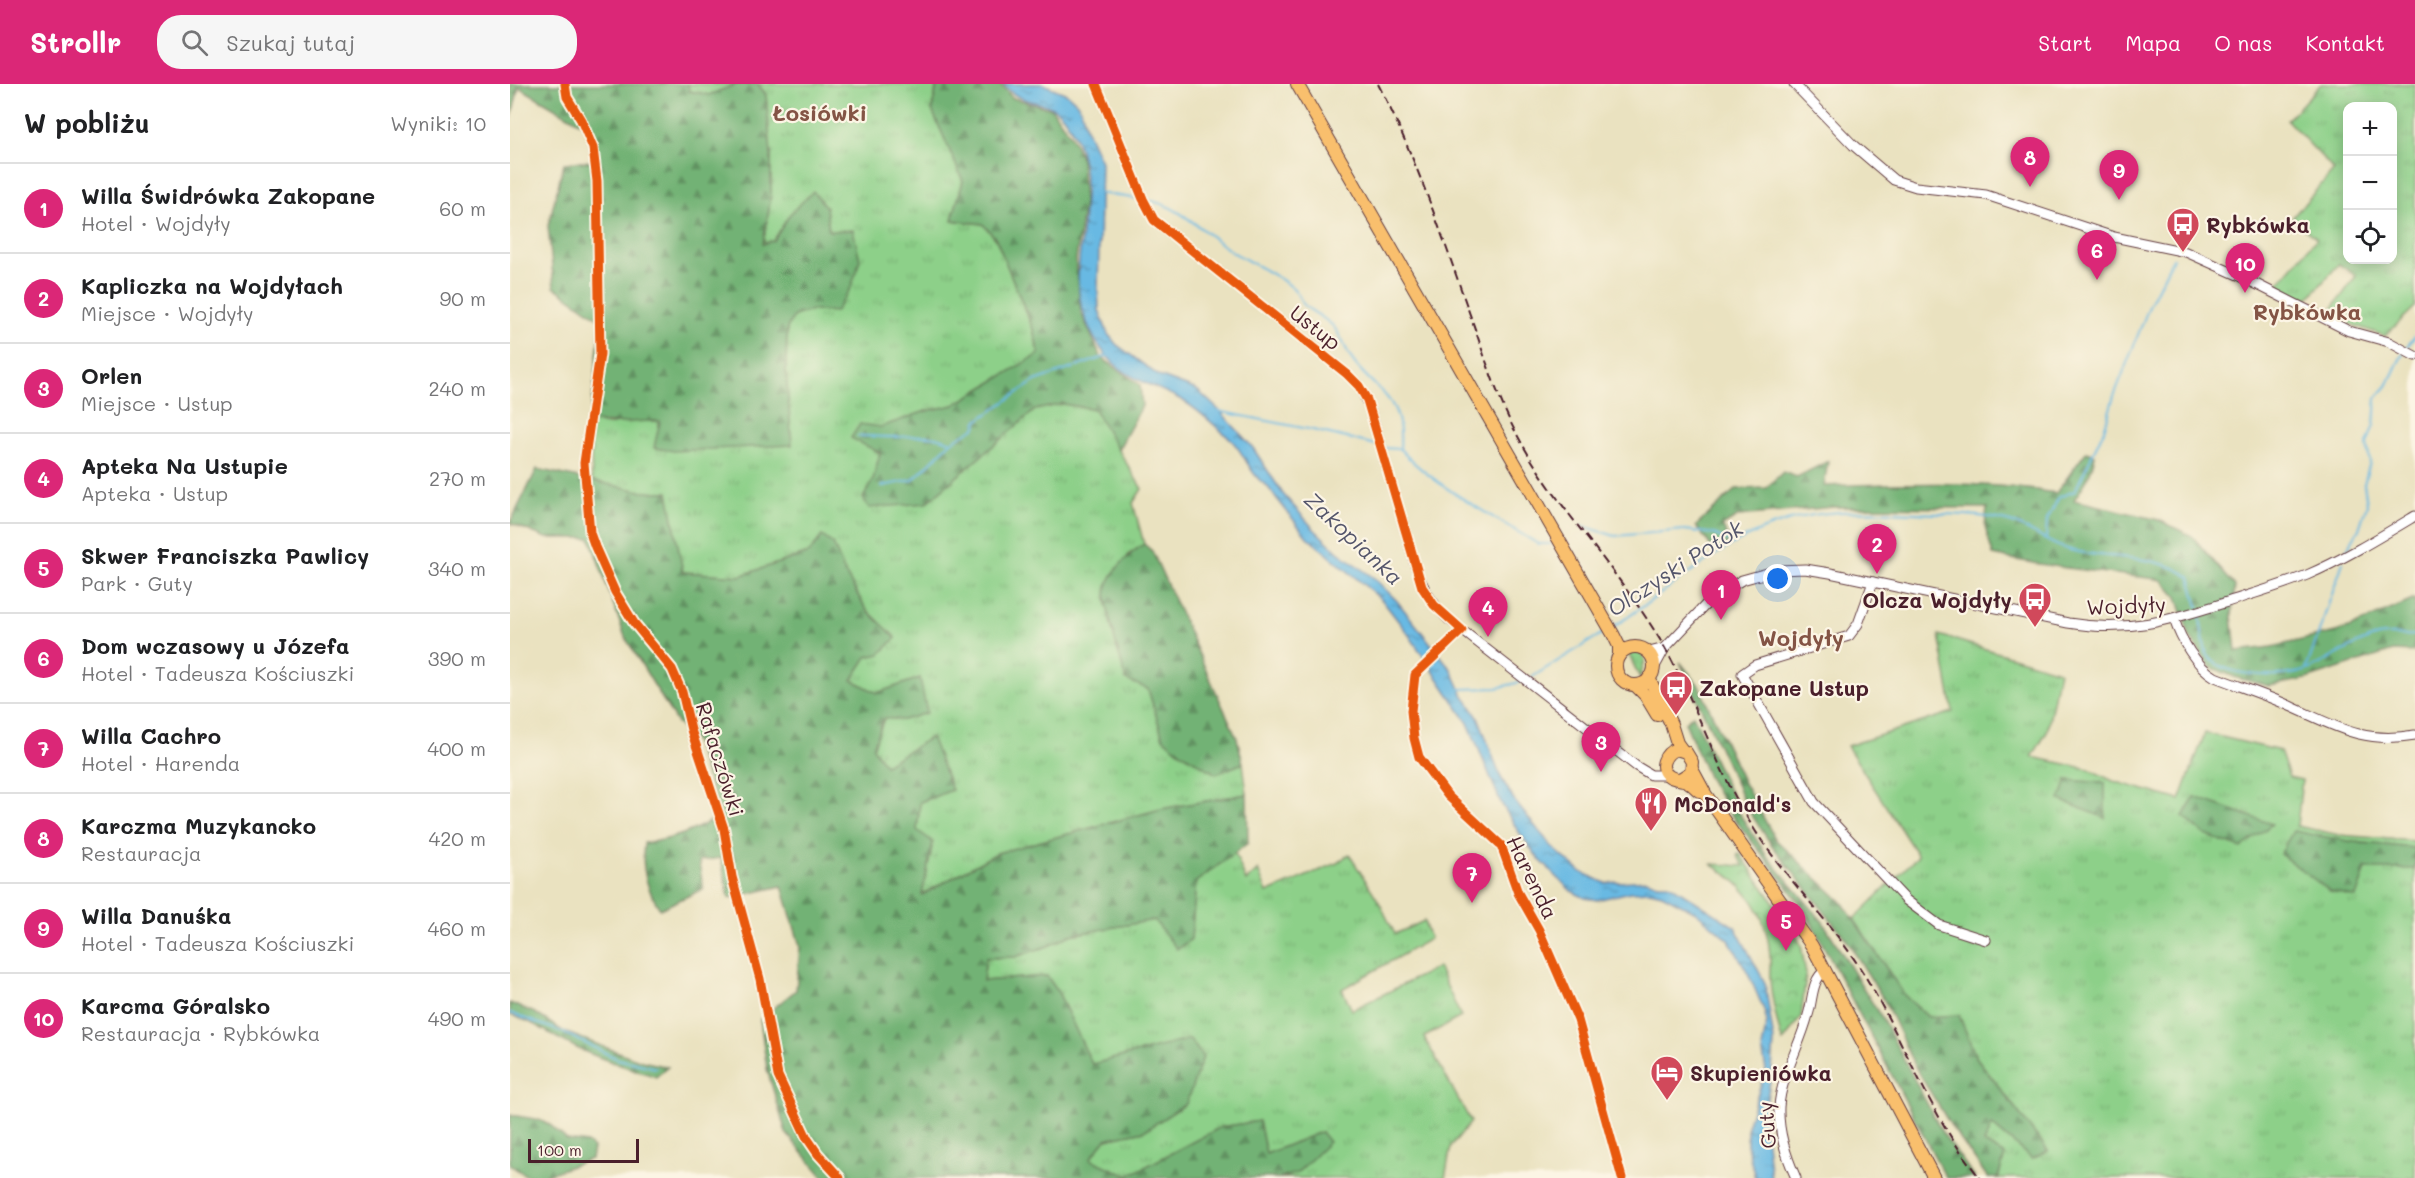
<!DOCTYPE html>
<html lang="pl">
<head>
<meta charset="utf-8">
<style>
	body { margin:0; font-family:Mali,sans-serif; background:#f6f6f6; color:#202124 }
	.controls { position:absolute; right:18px; top:18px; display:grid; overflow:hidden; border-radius:12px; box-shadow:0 3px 15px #0003 }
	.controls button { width:54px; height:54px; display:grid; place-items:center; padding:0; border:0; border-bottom:2px solid #e0e0e0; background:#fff; color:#202124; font:30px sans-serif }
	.scale { position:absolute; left:18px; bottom:15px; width:111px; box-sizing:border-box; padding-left:6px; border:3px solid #4a1f2b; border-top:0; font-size:16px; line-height:21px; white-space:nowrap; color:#4a1f2b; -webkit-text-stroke:4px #fcf5e5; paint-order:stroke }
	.you { position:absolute; left:1268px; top:495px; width:21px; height:21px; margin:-15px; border:4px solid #fff; border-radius:50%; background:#1a73e8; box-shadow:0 0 0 9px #1a73e833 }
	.badge { display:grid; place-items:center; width:39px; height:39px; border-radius:50%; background:#db2777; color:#fff; font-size:20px; font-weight:700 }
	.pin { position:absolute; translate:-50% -50px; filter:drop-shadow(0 2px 3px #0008) }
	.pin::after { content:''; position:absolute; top:32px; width:21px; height:18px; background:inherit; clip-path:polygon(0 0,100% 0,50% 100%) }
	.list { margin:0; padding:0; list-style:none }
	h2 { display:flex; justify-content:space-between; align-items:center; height:78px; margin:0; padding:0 24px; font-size:26px }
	h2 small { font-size:20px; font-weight:400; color:#757577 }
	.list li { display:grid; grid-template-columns:39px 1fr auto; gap:18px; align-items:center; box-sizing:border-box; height:90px; padding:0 24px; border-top:2px solid #e0e0e0 }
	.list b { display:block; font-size:22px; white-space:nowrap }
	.list p { margin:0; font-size:20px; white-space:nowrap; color:#757577 }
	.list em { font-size:20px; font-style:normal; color:#757577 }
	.icon { flex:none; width:33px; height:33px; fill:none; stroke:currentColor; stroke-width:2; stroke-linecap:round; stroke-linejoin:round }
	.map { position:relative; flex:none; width:1905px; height:1094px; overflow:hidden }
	header { display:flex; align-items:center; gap:36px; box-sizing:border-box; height:84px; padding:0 30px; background:#db2777; color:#fff }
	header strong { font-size:28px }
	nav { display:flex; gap:33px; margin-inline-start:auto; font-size:21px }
	.search { width:420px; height:54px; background:#f6f6f6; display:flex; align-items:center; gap:15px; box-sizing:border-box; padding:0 21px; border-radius:24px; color:#757577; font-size:22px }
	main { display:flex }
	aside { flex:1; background:#fff }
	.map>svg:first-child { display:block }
	.grass { fill:url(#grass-tufts); stroke:#6c785a; stroke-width:1.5; fill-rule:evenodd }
	.forest { fill:url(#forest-firs); stroke:#5e6850; stroke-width:1.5 }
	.park { fill:url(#park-crowns); stroke:#6c785a; stroke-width:1.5 }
	.water { fill:url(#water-ripples); stroke:#596c87; stroke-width:1.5 }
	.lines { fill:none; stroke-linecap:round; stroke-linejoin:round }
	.stream { stroke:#68b9e3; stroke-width:2 }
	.minor-casing { stroke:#623c41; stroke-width:11 }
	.major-casing { stroke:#623c41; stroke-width:14 }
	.minor { stroke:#fff; stroke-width:9 }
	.major { stroke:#f9bf6d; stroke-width:12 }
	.rail { stroke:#4a1f2b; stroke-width:2; stroke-dasharray:9 4.5; stroke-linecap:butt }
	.cycleway-casing { stroke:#fcf5e5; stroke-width:13 }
	.cycleway { stroke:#e8590c; stroke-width:9 }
	.labels { text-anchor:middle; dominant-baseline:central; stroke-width:4.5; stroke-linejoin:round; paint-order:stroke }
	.poi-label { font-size:21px; font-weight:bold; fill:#4a1f2b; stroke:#fcf5e5; text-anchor:start }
	.street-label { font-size:21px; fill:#4a1f2b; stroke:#fcf5e5 }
	.neighbourhood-label { font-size:22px; font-weight:bold; fill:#845445; stroke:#fcf5e5 }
	.water-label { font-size:22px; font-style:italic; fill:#54556b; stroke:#fcf5e5 }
</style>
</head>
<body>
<header>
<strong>Strollr</strong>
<div class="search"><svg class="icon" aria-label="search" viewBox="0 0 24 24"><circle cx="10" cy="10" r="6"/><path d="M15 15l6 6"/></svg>Szukaj tutaj</div>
<nav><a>Start</a><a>Mapa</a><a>O nas</a><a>Kontakt</a></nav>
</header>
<main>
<aside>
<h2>W pobliżu<small>Wyniki: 10</small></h2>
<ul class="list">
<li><span class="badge">1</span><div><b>Willa Świdrówka Zakopane</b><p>Hotel · Wojdyły</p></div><em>60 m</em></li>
<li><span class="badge">2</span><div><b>Kapliczka na Wojdyłach</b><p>Miejsce · Wojdyły</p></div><em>90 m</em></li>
<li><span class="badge">3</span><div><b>Orlen</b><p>Miejsce · Ustup</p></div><em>240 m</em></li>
<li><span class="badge">4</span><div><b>Apteka Na Ustupie</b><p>Apteka · Ustup</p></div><em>270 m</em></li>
<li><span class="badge">5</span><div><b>Skwer Franciszka Pawlicy</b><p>Park · Guty</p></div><em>340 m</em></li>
<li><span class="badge">6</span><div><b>Dom wczasowy u Józefa</b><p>Hotel · Tadeusza Kościuszki</p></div><em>390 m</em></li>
<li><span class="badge">7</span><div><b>Willa Cachro</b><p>Hotel · Harenda</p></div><em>400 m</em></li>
<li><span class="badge">8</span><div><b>Karczma Muzykancko</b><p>Restauracja</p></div><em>420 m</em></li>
<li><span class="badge">9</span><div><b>Willa Danuśka</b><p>Hotel · Tadeusza Kościuszki</p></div><em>460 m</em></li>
<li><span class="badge">10</span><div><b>Karcma Góralsko</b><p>Restauracja · Rybkówka</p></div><em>490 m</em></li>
</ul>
</aside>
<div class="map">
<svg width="1905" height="1094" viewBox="0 0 1905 1094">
	<defs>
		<pattern id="grass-tufts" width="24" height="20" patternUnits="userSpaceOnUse" patternTransform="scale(1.5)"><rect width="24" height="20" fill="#8dd089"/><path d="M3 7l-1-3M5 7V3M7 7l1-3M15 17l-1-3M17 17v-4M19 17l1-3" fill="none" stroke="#7bb276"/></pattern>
		<pattern id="forest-firs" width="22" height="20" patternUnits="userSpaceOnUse" patternTransform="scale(1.5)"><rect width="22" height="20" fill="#72b275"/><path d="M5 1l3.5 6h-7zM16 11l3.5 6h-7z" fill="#609060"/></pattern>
		<pattern id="park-crowns" width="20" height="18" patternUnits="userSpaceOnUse" patternTransform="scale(1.5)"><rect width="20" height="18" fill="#8dd089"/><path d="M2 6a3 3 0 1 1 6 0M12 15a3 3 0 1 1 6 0" fill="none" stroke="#7bb276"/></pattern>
		<pattern id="water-ripples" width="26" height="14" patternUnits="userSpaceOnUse" patternTransform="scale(1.5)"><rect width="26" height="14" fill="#68b9e3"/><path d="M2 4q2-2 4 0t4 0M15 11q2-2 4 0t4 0" fill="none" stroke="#5896b8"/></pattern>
	</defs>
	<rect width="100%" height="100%" fill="#fcf5e5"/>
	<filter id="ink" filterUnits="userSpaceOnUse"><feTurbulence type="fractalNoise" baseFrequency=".0167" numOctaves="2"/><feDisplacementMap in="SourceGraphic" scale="12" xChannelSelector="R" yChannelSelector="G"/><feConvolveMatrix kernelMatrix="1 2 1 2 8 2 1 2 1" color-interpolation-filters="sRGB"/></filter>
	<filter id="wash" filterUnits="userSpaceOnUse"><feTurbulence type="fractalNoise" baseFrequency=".008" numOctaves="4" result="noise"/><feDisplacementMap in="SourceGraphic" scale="24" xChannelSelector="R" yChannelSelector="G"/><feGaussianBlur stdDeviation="1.35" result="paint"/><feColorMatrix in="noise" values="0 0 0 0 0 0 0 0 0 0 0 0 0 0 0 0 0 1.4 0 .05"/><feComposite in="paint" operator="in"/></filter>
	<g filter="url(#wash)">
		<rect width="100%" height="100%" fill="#eae2c0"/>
		<!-- grass -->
		<g class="grass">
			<polygon points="178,0 227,0 199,11 179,7"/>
			<polygon points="248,0 427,0 422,26 453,97 442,136 473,140 486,155 523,245 529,270 444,321 416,327 371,343 370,369 363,396 416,419 525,326 553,320 584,325 632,405 623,419 634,460 619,470 596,510 616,595 638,605 653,654 670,668 706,690 733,679 737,710 651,725 487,769 411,811 422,759 407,746 410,718 441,706 375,681 363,664 374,634 393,636 410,594 367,609 342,596 357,572 386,554 356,525 335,489 323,460 312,452 299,469 229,492 172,488 157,408 135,408 82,397 80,337 97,341 124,336 150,337 276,287 277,244 283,232 303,226 319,147 316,123 280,130 264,156 253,161 261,112 261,71 256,11"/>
			<path d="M1811,0H1905V223L1875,252L1817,232L1846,192L1829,180L1795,218L1765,203L1807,154L1781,135L1824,86L1777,36ZM1838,22H1882V176H1838Z"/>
			<polygon points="1429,551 1549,587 1537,648 1522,673 1579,685 1603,697 1670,716 1695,649 1770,667 1779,693 1792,696 1787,742 1829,751 1905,757 1905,1094 1488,1094 1495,1071 1474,1059 1482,1041 1522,1075 1538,1067 1466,973 1449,931 1418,933 1395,912 1344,835 1408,772 1337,662 1443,628"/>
			<polygon points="1125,567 1132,570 1135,575 1130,594 1119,571 1119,568"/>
			<polygon points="725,769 736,797 748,786 757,809 827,779 839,770 868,816 885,850 914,837 920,855 832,905 842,926 928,883 951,933 914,953 961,1038 941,1062 935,1094 768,1094 787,1089 811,1048 756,1070 749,1037 711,1043 618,1092 580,1075 596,1055 634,1047 582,980 548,908 537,892 473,897 476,874 505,873 538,862 560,851 644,836 668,865 681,855 686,798"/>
		</g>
		<!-- forest -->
		<g class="forest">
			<path d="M0,0H178L179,7L199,11L227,0H248L256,11L261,71V112L253,160L264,156L280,130L303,107L316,123L319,147L343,146L350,176L341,204L325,228L303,226L284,232L277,244L276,287L282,361L164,367L144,364L150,337C126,336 103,342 80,337L91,236L44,203L38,142L54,79L83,77L79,44L9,3L0,39Z"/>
			<polygon points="427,0 490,0 503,14 542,25 561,52 571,73 574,118 566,176 571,228 591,273 630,301 632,322 608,366 584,325 553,320 525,326 416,419 359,424 353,414 363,396 370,369 341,354 350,340 371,343 416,327 444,321 529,270 523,245 486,155 473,140 442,136 453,97 422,26"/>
			<path d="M1576,368L1585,371C1581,391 1575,400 1564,416L1649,436L1682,452L1725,502L1722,532L1726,567L1762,563L1834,546L1905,515V568L1883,567L1796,595L1759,602L1727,594L1700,583L1680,553L1667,513L1652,496C1596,488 1538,484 1483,471L1475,443L1477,424L1324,423L1229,432L1212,442L1221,457L1205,468L1186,442L1226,405L1256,404L1273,388L1287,393L1318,377L1314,402C1395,399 1466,396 1546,409Z"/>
			<path d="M27,385L135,408H158L173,488L229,492L299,469L312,452L323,460L335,489L356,525L386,554L370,570L357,573L342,596L367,609L410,594L417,629L393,636L374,634L363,664L375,681L421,653L442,706L410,718L407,746L423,758L412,811L487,769L651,725L737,710L738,759L686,798L681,855L667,865L644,836L560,851L538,862L505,873L476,874L473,897L537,892L548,908L582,980L680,955L693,973L676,1020L634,1047L596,1055L580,1075L618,1092L711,1043L749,1037L756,1070L811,1048L819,1058L787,1089L768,1094H314L276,1049L257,985L250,935L286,906L290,862L272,802L219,814L211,774L189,777L193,805L150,825C136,805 131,784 134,759C152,757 168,753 185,745C194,741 202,736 211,732L185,658L167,639L115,553L80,454H36L0,439Z"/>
			<path d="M634,460L642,467L727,654L733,679L706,690L670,668L653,654L638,605L616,596C610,573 597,534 596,512C595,491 618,471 634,460Z"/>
			<polygon points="1170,578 1188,600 1234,699 1266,756 1332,818 1395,912 1418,933 1449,931 1466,973 1538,1067 1522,1075 1482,1041 1474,1059 1495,1071 1488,1094 1478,1094 1443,1045 1405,983 1374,916 1338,858 1261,760 1237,724"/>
			<polygon points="1183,631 1232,734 1257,772 1313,838 1376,941 1432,1048 1465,1094 1436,1094 1293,823 1220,729 1198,693 1175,638"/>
			<polygon points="1557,696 1595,699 1595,734 1550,716"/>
			<polygon points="1685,713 1762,740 1731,764 1695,751 1673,732"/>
			<polygon points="1783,747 1844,758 1905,764 1905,785 1856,785 1846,813 1820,807 1770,770"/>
			<path d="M0,919L25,929L54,948L132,977L158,983L146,993C120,984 92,976 67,964C44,954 24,937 0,931Z"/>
			<polygon points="0,1031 26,1035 39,1040 57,1056 77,1059 83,1064 81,1075 28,1094 17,1092 0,1081"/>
		</g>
		<!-- park -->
		<path class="park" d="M1230,770L1281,843L1291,861L1296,891L1292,925L1291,933L1273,958L1270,950C1266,932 1261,914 1260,895C1259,888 1261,880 1260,872C1257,829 1238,802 1201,780L1234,782L1227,771Z"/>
		<!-- water -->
		<path class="water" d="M493,0H533L557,10L567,19L572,28L576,44L591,78L588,205L589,226L598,250L606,260L649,292L687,306L711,328L743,364L773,410L804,445L828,468L864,494L887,517L941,585L952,609L969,635L990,692L1006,719L1043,764L1071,788L1095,799L1137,796L1148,800H1159L1225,843L1255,899L1264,957L1262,986L1254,1032L1261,1094H1245L1237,1061V1042L1256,986L1252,964L1257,938L1254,926L1238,889L1219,856L1186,828L1152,810L1140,807L1120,808L1087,816L1075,814L1061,807L1028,774L1009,748L991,719L958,639L899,551L872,516L797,453L757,402C739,391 735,367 718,353C703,340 686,323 668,314C651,305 631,299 615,288C586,269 568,229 568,194C569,148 585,99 566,55C563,47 555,34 549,28C532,14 511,23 493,0Z"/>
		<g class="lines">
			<!-- stream -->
			<g class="stream">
				<polyline points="588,109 630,115"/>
				<path d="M636,116C669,120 695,150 721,167C738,178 772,193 784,205C788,209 790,216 794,221C800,227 814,233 823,242C833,254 836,269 846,281C874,314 893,315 890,365"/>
				<polyline points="1896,264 1905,252"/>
				<polyline points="708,327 803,346 866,361"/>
				<path d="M348,352C360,352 373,353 386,353C408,352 421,349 441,358"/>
				<path d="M875,364L890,365C922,401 986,434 1028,460H1040"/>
				<polyline points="372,402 403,396 441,358 466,343 467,337 525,297 600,271"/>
				<polyline points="1073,442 1105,452 1175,446 1204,450 1225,460"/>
				<polyline points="1536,455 1537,436 1549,413 1565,407 1594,346 1604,312 1640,220 1663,174"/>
				<polyline points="1836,467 1849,445 1857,420 1854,400 1860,378 1857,360 1864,341 1866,314 1877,302 1893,269"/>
				<path d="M1689,529C1692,542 1692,558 1697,570C1710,594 1775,595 1797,586C1821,576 1842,559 1868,552C1879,550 1893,552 1905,551"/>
				<path d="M1103,543C1155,510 1206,461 1265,441C1310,424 1357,427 1405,429C1435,431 1470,429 1500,438C1520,444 1537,460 1557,465C1597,477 1646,468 1680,493L1688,523"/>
				<polyline points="1796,586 1833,478"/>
				<polyline points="1019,595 1096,547"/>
				<polyline points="949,605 987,604 1014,597"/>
				<polyline points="0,929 52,948 108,975 146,984"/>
			</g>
		</g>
	</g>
	<g filter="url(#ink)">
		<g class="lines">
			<defs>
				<g id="minor">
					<polyline points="55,0 57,13 71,36 83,64 87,97 90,270 74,379 80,449 85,463 105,508 124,539 162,585 172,608 181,646 214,745 222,793 250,895 268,992 297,1054 308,1070 330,1094"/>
					<path d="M586,0L633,115L644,136L837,290L849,302L861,327L905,482C913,504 922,520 939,536L1126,682L1141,691H1157"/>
					<polyline points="1284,0 1343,61 1384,96 1406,103 1476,111 1604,153 1676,168 1732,193 1839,247 1879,258 1905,272"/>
					<polyline points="1363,498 1348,540 1339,552 1245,581 1232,590 1304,718 1396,816 1429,841 1476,856"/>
					<path d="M1664,535C1671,556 1686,582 1705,593C1730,603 1757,611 1782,623C1827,643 1853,660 1905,651"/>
					<polyline points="952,546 905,591 901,627 904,654 909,673 938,712 991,761 1008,809 1029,846 1068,936 1112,1094"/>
					<polyline points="1139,568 1155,564"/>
					<path d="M1143,586L1155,564L1202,514L1232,496L1268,486L1295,485L1320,489L1558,539C1617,549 1658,537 1714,519C1742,510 1770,502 1797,491C1834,475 1870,453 1905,432"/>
					<path d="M1286,1094C1276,1072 1268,1048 1269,1023C1271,992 1290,962 1298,931C1303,917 1301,895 1316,886"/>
				</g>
				<g id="major">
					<polyline points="787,0 1103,550 1109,562 1109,572"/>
					<circle cx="1125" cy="582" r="19"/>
					<polyline points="1139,594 1161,640 1167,659 1172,666"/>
					<polyline points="1126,602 1135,611 1147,631"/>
					<polyline points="1182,685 1196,711 1302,862 1424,1094"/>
					<path d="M1170,695L1181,688L1182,678L1176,668L1166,665C1155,669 1147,684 1159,692C1164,696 1172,694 1178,698C1182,700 1185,704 1189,707"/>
				</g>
			</defs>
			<!-- minor casing -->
			<use href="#minor" class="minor-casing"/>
			<!-- major casing -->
			<use href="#major" class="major-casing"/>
			<!-- minor -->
			<use href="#minor" class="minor"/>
			<!-- major -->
			<use href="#major" class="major"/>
			<!-- rail -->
			<path class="rail" d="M868,0C906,73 932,151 959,228C972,264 983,301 999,335C1039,418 1106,481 1152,559C1186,617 1205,683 1241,740C1275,796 1325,840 1358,897C1397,964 1421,1033 1470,1094"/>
			<defs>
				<g id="cycleway">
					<polyline points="55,0 57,13 71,36 83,64 87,97 90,270 74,379 80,449 85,463 105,508 124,539 162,585 172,608 181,646 214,745 222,793 250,895 268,992 297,1054 308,1070 330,1094"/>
					<polyline points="586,0 633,115 644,136 837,290 849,302 857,316 912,503 924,521 952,546 905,591 901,627 904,654 909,673 938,712 991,761 1008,809 1029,846 1068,936 1112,1094"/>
				</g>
			</defs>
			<!-- cycleway casing -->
			<use href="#cycleway" class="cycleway-casing"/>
			<!-- cycleway -->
			<use href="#cycleway" class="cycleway"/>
		</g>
	</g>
	<!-- icons -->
	<defs>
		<symbol id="bus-pin" viewBox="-11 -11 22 30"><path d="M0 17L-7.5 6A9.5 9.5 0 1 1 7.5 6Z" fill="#d1495b" stroke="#fcf5e5"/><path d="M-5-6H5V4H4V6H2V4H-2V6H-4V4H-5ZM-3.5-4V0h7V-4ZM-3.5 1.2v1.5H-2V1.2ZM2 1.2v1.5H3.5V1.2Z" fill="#fff"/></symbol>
		<symbol id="restaurant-pin" viewBox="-11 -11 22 30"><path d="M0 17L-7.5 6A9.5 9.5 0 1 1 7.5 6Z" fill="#d1495b" stroke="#fcf5e5"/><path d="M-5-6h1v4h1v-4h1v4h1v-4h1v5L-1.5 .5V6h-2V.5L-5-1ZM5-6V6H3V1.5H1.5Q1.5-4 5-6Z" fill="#fff"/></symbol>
		<symbol id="hotel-pin" viewBox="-11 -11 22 30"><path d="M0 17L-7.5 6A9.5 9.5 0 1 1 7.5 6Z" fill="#d1495b" stroke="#fcf5e5"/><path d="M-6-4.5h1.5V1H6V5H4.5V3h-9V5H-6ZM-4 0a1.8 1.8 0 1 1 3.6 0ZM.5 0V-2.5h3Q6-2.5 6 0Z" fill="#fff"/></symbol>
	</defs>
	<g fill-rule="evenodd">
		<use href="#bus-pin" x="1654" y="121" width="38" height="52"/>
		<use href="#bus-pin" x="1506" y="496" width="38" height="52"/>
		<use href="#bus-pin" x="1147" y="584" width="38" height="52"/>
		<use href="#restaurant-pin" x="1122" y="700" width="38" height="52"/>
		<use href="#hotel-pin" x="1138" y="969" width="38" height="52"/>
	</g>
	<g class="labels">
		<!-- poi labels -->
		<g class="poi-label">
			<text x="1696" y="140">Rybkówka</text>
			<text x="1502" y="515" text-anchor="end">Olcza Wojdyły</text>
			<text x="1189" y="603">Zakopane Ustup</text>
			<text x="1164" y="719">McDonald's</text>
			<text x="1180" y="988">Skupieniówka</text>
		</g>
		<!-- street labels -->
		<g class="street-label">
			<text transform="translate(806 243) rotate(38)">Ustup</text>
			<text transform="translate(1616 521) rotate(-2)">Wojdyły</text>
			<text transform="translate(211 675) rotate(73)">Rafaczówki</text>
			<text transform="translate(1023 793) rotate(64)">Harenda</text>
			<text transform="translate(1256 1041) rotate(-94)">Guty</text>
		</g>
		<!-- neighbourhood labels -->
		<g class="neighbourhood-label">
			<text x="310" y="28">Łosiówki</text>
			<text x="1797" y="227">Rybkówka</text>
			<text x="1291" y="553">Wojdyły</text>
		</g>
		<!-- water labels -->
		<g class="water-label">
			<text transform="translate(844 454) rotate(43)">Zakopianka</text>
			<text transform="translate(1165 484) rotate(-33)">Olczyski Potok</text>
		</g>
	</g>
</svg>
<div class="controls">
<button>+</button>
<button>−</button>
<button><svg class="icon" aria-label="locate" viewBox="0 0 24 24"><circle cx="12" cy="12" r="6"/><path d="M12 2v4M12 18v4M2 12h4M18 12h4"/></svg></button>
</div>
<div class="scale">100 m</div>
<div class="you"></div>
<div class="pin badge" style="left:1211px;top:536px">1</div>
<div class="pin badge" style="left:1367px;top:490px">2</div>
<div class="pin badge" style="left:1091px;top:688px">3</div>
<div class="pin badge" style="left:978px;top:553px">4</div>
<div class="pin badge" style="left:1276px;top:867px">5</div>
<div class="pin badge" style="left:1587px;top:196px">6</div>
<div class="pin badge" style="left:962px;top:819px">7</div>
<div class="pin badge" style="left:1520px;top:103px">8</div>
<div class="pin badge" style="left:1609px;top:116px">9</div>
<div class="pin badge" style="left:1735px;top:209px">10</div>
</div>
</main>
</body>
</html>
